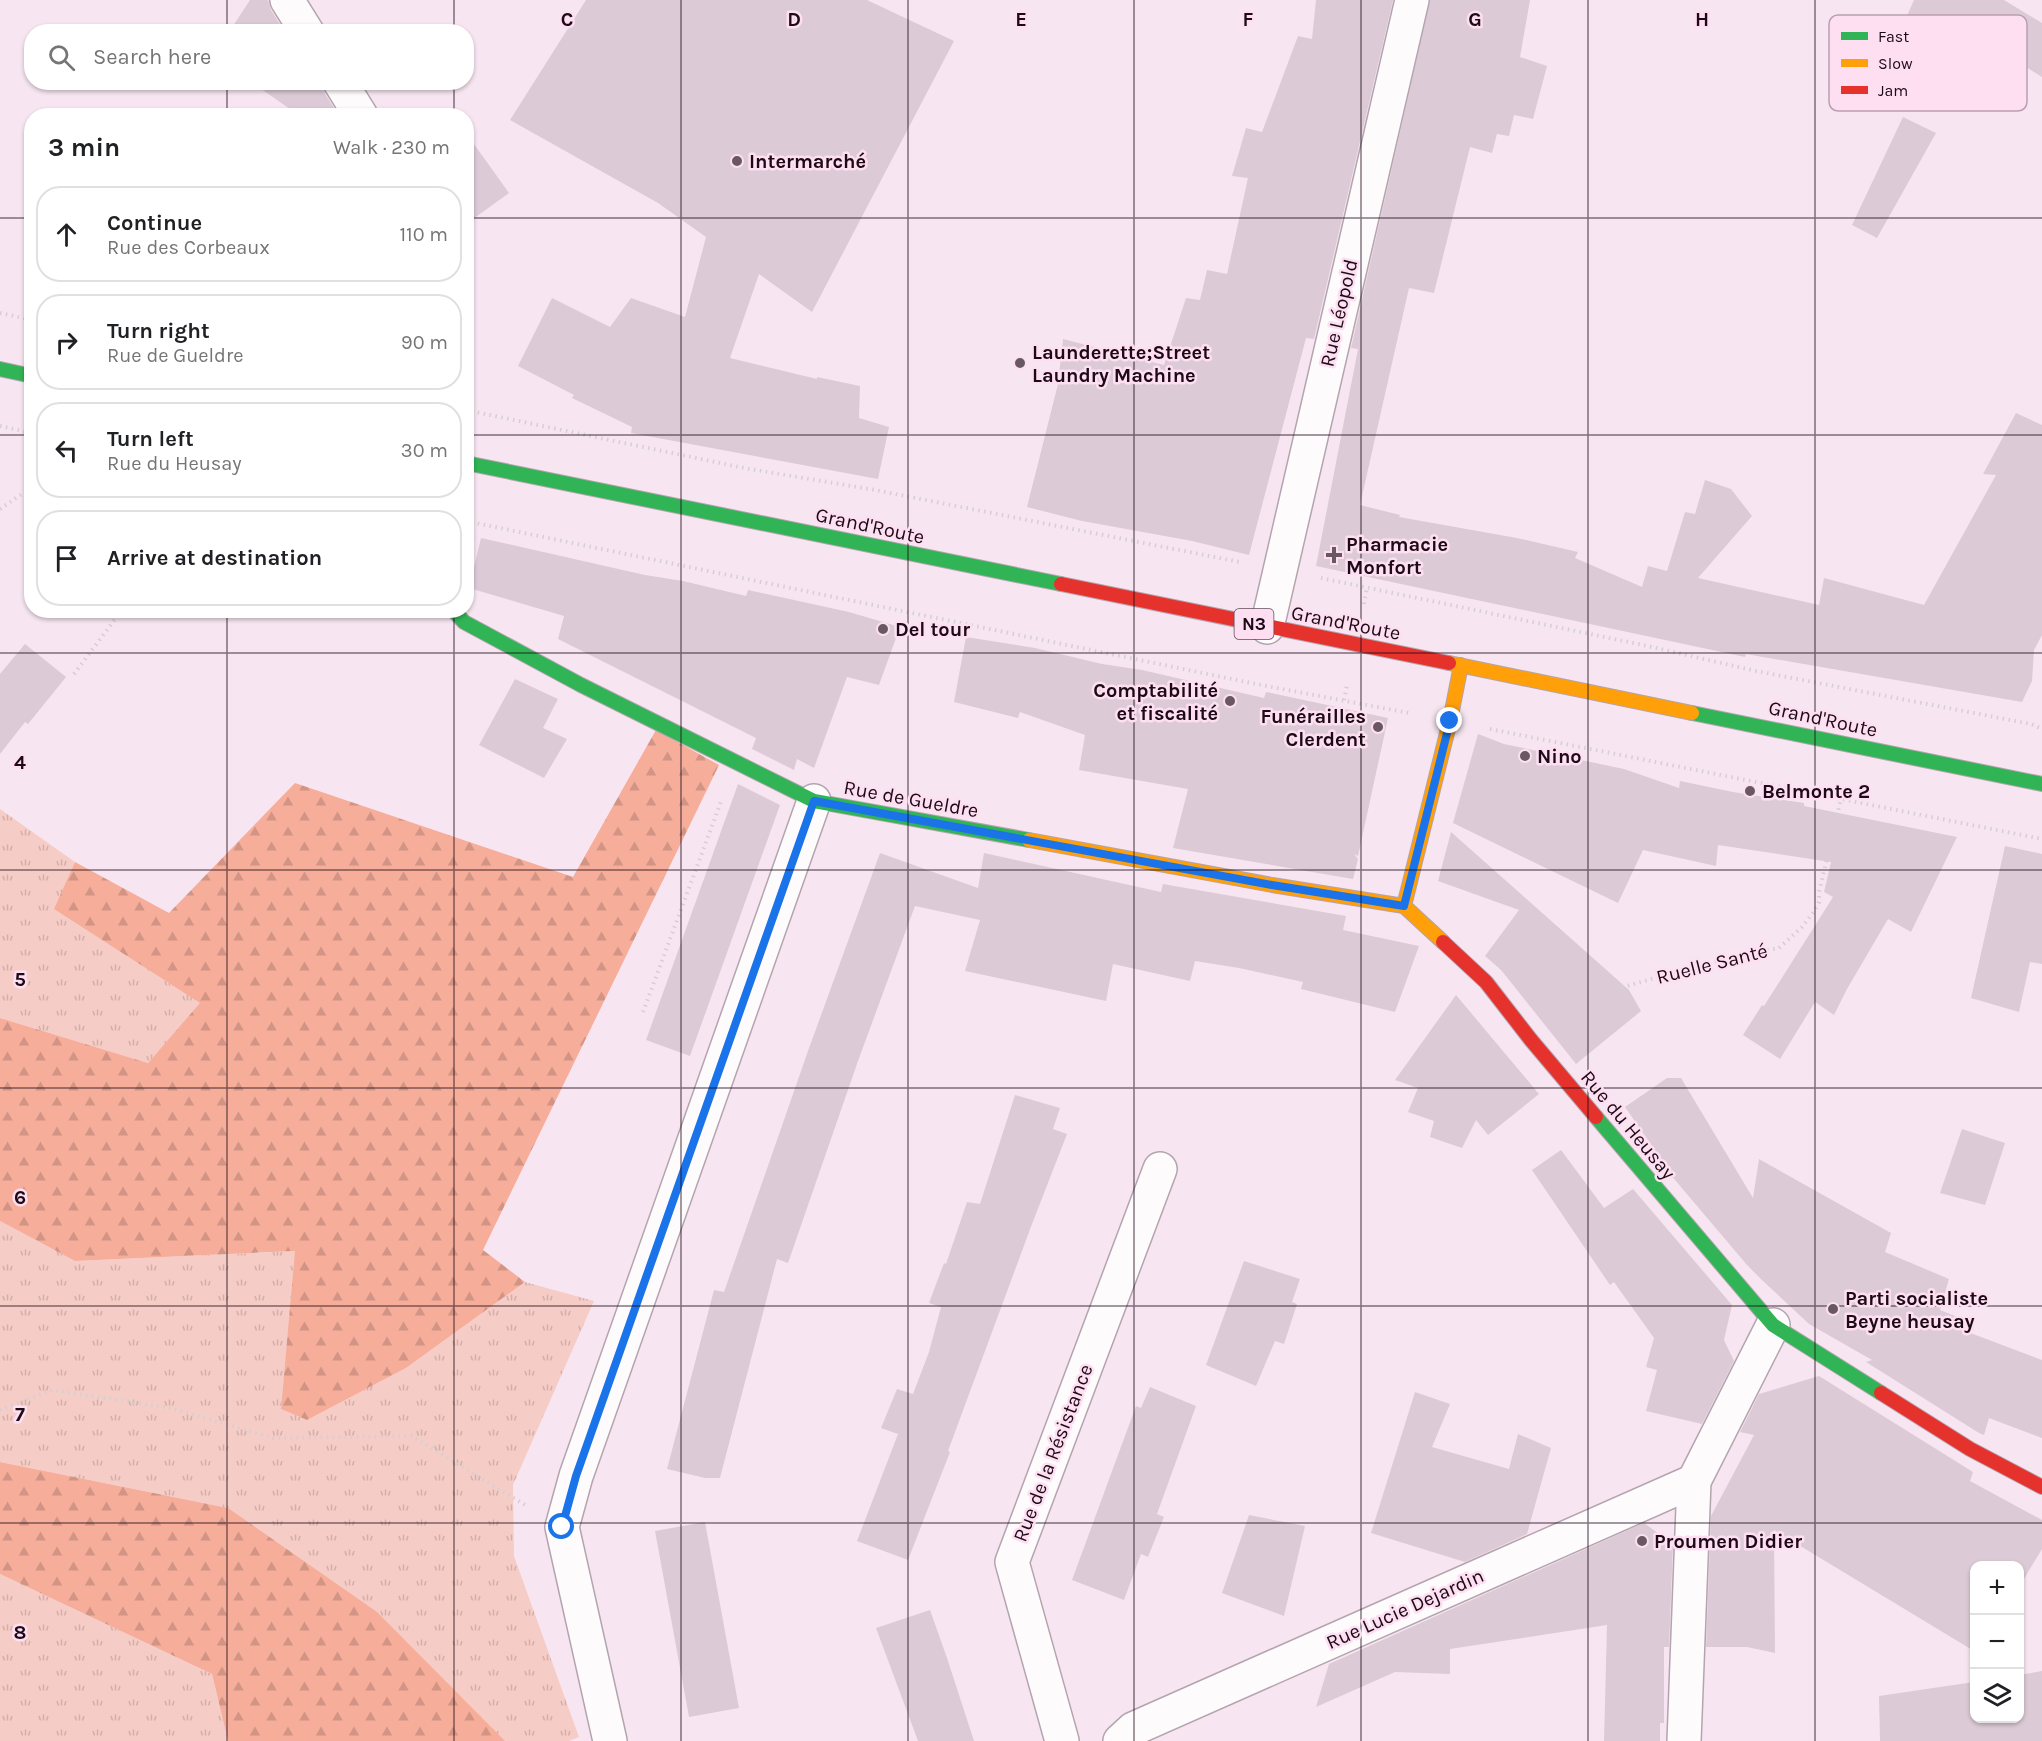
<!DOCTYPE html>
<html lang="en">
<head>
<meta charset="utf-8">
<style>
	body { margin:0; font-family:Karla,sans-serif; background:#f6f6f6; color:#202124 }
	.controls { position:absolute; right:18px; bottom:18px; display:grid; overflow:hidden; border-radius:12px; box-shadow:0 2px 4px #0004 }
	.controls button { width:54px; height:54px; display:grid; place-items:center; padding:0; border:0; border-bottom:2px solid #e0e0e0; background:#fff; color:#202124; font:30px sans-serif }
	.stop { position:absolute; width:18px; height:18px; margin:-14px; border:4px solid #1a73e8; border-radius:50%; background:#fff }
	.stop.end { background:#1a73e8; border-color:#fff; box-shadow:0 2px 6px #0008 }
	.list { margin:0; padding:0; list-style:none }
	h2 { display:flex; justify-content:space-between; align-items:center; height:78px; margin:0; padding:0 24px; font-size:26px }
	h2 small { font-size:20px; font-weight:400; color:#757577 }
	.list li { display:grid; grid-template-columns:39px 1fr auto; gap:18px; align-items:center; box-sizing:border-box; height:96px; margin:0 12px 12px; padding:0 12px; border:2px solid #e0e0e0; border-radius:24px }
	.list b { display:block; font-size:22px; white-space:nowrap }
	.list p { margin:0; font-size:20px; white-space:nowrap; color:#757577 }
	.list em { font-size:20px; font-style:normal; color:#757577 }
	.icon { flex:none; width:33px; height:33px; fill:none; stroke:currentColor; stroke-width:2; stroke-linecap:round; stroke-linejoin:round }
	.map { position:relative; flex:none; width:2042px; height:1741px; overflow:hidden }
	.search { position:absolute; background:#fff; box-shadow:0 2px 4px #0004; left:24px; top:24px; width:450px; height:66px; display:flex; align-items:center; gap:15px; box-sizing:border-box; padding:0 21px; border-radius:24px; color:#757577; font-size:22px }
	.panel { position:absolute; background:#fff; box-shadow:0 2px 4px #0004; left:24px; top:108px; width:450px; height:510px; border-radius:24px }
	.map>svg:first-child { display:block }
	.grass { fill:url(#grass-tufts) }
	.forest { fill:url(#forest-firs) }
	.building { fill:#dccbd6 }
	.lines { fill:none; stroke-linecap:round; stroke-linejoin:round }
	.street-casing { stroke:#b4a4ae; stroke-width:36 }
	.fast-casing { stroke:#b4a4ae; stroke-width:16 }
	.slow-casing { stroke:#b4a4ae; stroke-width:16 }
	.jam-casing { stroke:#b4a4ae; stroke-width:16 }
	.path { stroke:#d5cfd2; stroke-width:4; stroke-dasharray:1.5 4.5; stroke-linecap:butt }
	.street { stroke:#fefbfd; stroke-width:33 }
	.fast { stroke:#30b455; stroke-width:14 }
	.slow { stroke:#ff9f0a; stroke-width:14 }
	.jam { stroke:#e5322d; stroke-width:14 }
	.route { stroke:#1a73e8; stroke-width:8 }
	.grid { fill:none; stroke:#1c0b16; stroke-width:1.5; stroke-opacity:0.55 }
	.poi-dot { fill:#695863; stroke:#fedff2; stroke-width:2 }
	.labels { text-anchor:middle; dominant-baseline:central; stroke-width:5; stroke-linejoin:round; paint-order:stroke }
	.shield { fill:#fedff2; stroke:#604b58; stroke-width:1.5 }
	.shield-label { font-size:18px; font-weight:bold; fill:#1c0b16 }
	.poi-label { font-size:20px; font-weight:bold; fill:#1c0b16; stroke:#fedff2; text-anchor:start }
	.street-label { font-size:20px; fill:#1c0b16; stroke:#fedff2 }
	.key { fill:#fedff2; stroke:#ba9fb0; stroke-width:1.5 }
	.key-label { font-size:16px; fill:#1c0b16 }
	.grid-label { font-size:20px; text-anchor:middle; font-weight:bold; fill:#1c0b16; stroke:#fedff2; stroke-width:5; stroke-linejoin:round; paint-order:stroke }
</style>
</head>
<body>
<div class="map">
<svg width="2042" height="1741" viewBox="0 0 2042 1741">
	<defs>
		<pattern id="grass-tufts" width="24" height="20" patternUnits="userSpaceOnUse" patternTransform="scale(1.5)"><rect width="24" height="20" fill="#f6cdc6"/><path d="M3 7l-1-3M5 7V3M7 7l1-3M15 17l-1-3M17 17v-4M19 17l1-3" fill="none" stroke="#d2afa9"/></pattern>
		<pattern id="forest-firs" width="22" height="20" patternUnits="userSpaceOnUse" patternTransform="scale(1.5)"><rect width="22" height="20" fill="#f6ad9a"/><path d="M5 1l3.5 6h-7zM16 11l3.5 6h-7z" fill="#d29484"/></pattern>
	</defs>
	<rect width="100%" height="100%" fill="#f7e6f1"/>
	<!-- grass -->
	<g class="grass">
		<polygon points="0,809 75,862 55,909 201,1003 148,1063 0,1018"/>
		<polygon points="0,1221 75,1261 296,1251 281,1409 307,1420 406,1368 525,1282 594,1301 513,1485 514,1556 579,1737 569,1741 505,1741 228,1508 0,1462"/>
		<polygon points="0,1574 212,1674 228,1741 0,1741"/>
	</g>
	<!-- forest -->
	<g class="forest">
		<polygon points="656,730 719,765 483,1250 525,1282 406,1368 307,1420 281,1409 295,1251 75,1261 0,1221 0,1018 148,1063 200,1003 54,909 75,862 169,913 295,783 573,877"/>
		<polygon points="0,1462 228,1508 377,1612 505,1741 228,1741 212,1674 0,1574"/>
	</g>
	<!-- building -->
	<g class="building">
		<polygon points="250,0 268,0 271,10 285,32 229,32"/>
		<polygon points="586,0 867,0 954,41 812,312 759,274 730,358 817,379 817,377 860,386 859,418 889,427 878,479 631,433 632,427 572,398 574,395 518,366 552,298 610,327 631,298 685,317 706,237 658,203 510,120"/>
		<polygon points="1316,0 1393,0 1314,339 1306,338 1249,555 1192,541 1082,521 1027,507 1058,384 1063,339 1164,365 1186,298 1200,300 1207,270 1227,274 1248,178 1232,176 1246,128 1262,132 1298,36 1312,39"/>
		<polygon points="1430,0 1530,0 1520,57 1547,66 1533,119 1514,115 1509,136 1497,134 1492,153 1470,147 1434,293 1409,288 1360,505 1400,515 1399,517 1517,538 1578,552 1575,558 1642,587 1648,566 1667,571 1685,512 1695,514 1705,480 1731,489 1752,516 1698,578 1819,605 1824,578 1924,605 1996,475 1983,474 2016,413 2042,425 2042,635 2034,650 2032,681 2022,702 1746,654 1745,657 1316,566 1358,349 1351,348"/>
		<polygon points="1914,0 2004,0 2042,23 2042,77 1953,21 1911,103 1877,83"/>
		<polygon points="251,82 321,82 324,92 339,116 300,116"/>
		<polygon points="1903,117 1936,133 1877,238 1852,225"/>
		<polygon points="466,133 509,193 466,224"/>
		<polygon points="481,538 645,575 683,581 746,596 748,590 849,612 900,627 879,685 847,677 814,768 797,759 794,770 752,749 756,738 558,639 564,616 469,588"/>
		<polygon points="966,637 1035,648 1102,664 1142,670 1264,698 1266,692 1388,718 1358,856 1354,854 1358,859 1353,879 1173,848 1188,789 1079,770 1085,735 1020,712 1018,718 954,702"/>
		<polygon points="25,644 66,677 28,724 25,722 0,754 0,674"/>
		<polygon points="515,679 558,699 543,728 567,739 544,778 479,745"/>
		<polygon points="1478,734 1504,744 1552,754 1580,763 1581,760 1624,769 1679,788 1680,781 1733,792 1804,803 1804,806 1957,837 1911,932 1888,919 1847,989 1834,1015 1815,1002 1780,1059 1743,1035 1762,1005 1764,1006 1833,897 1824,892 1831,862 1718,845 1716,866 1643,850 1618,903 1453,823"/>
		<polygon points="738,784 780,805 690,1056 646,1040"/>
		<polygon points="1451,832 1629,990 1641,1011 1576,1064 1501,970 1485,956 1519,910 1438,881"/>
		<polygon points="2005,846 2042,854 2042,964 2030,962 2019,1012 1971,998"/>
		<polygon points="880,853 978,888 984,853 1161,892 1163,884 1346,916 1343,930 1419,946 1395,1012 1301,989 1303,982 1239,968 1195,961 1190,981 1113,964 1106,1001 965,971 980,920 915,906 858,1061 788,1263 777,1259 720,1478 705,1478 667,1469 714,1290 724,1292 808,1051"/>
		<polygon points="1456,995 1539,1094 1488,1135 1476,1120 1462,1148 1430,1137 1434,1121 1408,1112 1418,1088 1395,1080"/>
		<polygon points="1667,1078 1681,1078 1753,1198 1759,1159 1891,1233 1885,1252 1949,1279 1940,1310 1955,1316 1952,1326 2042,1360 2042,1438 1989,1418 1984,1435 1979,1433 1866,1362 1872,1360 1809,1324 1762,1280 1747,1265 1664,1167 1666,1166 1625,1107"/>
		<polygon points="1015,1095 1060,1108 1053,1129 1067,1134 1032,1224 948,1451 950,1452 908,1560 857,1541 898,1434 881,1428 897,1389 913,1394 929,1352 941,1307 929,1303 944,1263 946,1264 967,1202 980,1204"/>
		<polygon points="1962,1129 2005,1143 1985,1205 1940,1193"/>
		<polygon points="1561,1150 1604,1208 1633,1189 1732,1305 1724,1340 1734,1361 1702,1424 1646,1411 1657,1370 1646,1367 1654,1338 1614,1282 1610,1285 1532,1170"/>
		<polygon points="1244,1261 1300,1279 1292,1302 1297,1304 1284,1344 1275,1341 1256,1386 1206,1365"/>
		<polygon points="1819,1376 1973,1472 1970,1481 2042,1520 2042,1549 2019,1587 2019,1566 1974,1566 1974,1651 1774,1530 1775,1653 1747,1647 1706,1647 1711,1516 1754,1435 1740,1432 1759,1394"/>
		<polygon points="1150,1387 1196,1406 1157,1514 1164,1517 1148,1557 1141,1554 1124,1600 1072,1580 1136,1406 1141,1408"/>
		<polygon points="1415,1392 1450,1404 1432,1447 1509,1469 1518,1434 1551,1448 1527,1534 1465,1562 1371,1533"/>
		<polygon points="1249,1515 1305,1526 1284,1616 1222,1593"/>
		<polygon points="705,1522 739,1708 689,1717 655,1531"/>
		<polygon points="1644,1523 1673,1544 1669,1647 1664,1647 1664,1723 1660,1723 1660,1741 1604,1741 1607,1625 1450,1649 1450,1674 1395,1672 1316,1707 1329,1664"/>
		<polygon points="930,1610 947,1658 974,1741 918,1741 876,1628"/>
		<polygon points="2042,1671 2042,1741 1880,1741 1879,1696 1974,1682 1974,1719 2019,1719 2019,1675"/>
	</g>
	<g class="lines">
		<defs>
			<g id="street">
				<polyline points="287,0 307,32"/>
				<polyline points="340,82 361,116"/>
				<polyline points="1267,627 1412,0"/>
				<polyline points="610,1741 562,1527 576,1476 814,801"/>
				<polyline points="1062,1741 1012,1562 1160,1169"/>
				<polyline points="1120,1741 1133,1729 1694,1481"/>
				<polyline points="1684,1741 1694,1481 1773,1325"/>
			</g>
			<g id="fast">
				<polyline points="0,369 32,376"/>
				<polyline points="466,463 1061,584"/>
				<polyline points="453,610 464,622 581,685 814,801 1029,840"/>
				<polyline points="1692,713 2042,784"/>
				<polyline points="1596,1117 1773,1325 1881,1393"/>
			</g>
			<g id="slow">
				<polyline points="1449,663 1692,713"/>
				<polyline points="1029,840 1272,885 1404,906"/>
				<polyline points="1443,942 1404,906 1450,721 1461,665"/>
			</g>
			<g id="jam">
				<polyline points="1061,584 1449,663"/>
				<polyline points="1443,942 1486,982 1531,1040 1596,1117"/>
				<polyline points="1881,1393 1970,1449 2042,1487"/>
			</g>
		</defs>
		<!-- street casing -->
		<use href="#street" class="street-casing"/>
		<!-- fast casing -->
		<use href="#fast" class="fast-casing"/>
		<!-- slow casing -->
		<use href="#slow" class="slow-casing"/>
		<!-- jam casing -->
		<use href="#jam" class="jam-casing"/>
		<!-- path -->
		<g class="path">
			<polyline points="0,313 32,320"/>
			<polyline points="466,410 744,468 875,490 1240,562"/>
			<polyline points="0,426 32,433"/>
			<polyline points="0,509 32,487"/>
			<polyline points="466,521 1256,684 1409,713"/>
			<polyline points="1321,578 1643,645 1756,671 2031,724 2042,729"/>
			<polyline points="1364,604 1367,587"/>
			<polyline points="74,674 122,610"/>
			<polyline points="1344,700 1347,685"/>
			<polyline points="1490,729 2042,839"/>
			<polyline points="643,1012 722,799"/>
			<polyline points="1564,1017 1596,995 1686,969 1749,953 1779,948 1802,927 1815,910 1819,902 1819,892 1841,799"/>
			<polyline points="0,1410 52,1390 170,1408 273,1438 412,1436 525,1505"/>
		</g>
		<!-- street -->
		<use href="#street" class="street"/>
		<!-- fast -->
		<use href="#fast" class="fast"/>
		<!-- slow -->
		<use href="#slow" class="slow"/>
		<!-- jam -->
		<use href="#jam" class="jam"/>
	</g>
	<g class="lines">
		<!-- route -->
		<polyline class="route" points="562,1527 576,1476 814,801 1272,885 1404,906 1450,721"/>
	</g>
	<!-- grid -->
	<path class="grid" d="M227,0V32M454,0V32M681,0V1741M908,0V1741M1134,0V1741M1361,0V1741M1588,0V1741M1815,0V1741M227,82V116M454,82V116M0,218H32M466,218H2042M0,435H32M466,435H2042M227,610V1741M454,610V1741M0,653H2042M0,870H2042M0,1088H2042M0,1306H2042M0,1523H2042"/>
	<!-- markers -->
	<g class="poi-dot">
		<circle cx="737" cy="161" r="6"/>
		<circle cx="1020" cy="363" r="6"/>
		<path d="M1331 546h6v6h6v6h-6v6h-6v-6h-6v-6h6z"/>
		<circle cx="883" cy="629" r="6"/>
		<circle cx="1230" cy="701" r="6"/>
		<circle cx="1378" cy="727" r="6"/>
		<circle cx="1525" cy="756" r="6"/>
		<circle cx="1750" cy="791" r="6"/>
		<circle cx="1833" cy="1309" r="6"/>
		<circle cx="1642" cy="1541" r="6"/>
	</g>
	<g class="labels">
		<!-- shield labels -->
		<rect class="shield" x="1234.5" y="609" width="39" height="30" rx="4.5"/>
		<g class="shield-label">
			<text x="1254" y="624">N3</text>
		</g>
		<!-- poi labels -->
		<g class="poi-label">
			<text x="749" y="161">Intermarché</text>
			<text x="1032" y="352">Launderette;Street<tspan x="1032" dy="23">Laundry Machine</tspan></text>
			<text x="1346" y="544">Pharmacie<tspan x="1346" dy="23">Monfort</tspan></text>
			<text x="895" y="629">Del tour</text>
			<text x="1218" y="690" text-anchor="end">Comptabilité<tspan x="1218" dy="23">et fiscalité</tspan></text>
			<text x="1366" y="716" text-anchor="end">Funérailles<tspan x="1366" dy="23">Clerdent</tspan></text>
			<text x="1537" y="756">Nino</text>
			<text x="1762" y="791">Belmonte 2</text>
			<text x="1845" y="1298">Parti socialiste<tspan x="1845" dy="23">Beyne heusay</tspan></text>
			<text x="1654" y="1541">Proumen Didier</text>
		</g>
		<!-- street labels -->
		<g class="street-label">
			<text transform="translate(1339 313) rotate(-77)">Rue Léopold</text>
			<text transform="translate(870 526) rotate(12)">Grand'Route</text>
			<text transform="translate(1346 623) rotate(11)">Grand'Route</text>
			<text transform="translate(1823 719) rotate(12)">Grand'Route</text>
			<text transform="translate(911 799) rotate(10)">Rue de Gueldre</text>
			<text transform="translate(1712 964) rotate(-14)">Ruelle Santé</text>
			<text transform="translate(1628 1125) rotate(50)">Rue du Heusay</text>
			<text transform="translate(1053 1453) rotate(-69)">Rue de la Résistance</text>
			<text transform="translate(1405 1609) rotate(-24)">Rue Lucie Dejardin</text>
		</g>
	</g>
	<!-- legend -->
	<rect x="1829" y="15" width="198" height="96" rx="9" class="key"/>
	<rect x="1841" y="32" width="27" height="8" fill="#30b455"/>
	<rect x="1841" y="59" width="27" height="8" fill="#ff9f0a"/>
	<rect x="1841" y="86" width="27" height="8" fill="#e5322d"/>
	<g class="key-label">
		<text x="1878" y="42">Fast</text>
		<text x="1878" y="69">Slow</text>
		<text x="1878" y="96">Jam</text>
	</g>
	<g class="grid-label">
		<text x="567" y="26">C</text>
		<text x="794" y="26">D</text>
		<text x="1021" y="26">E</text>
		<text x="1248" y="26">F</text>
		<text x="1475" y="26">G</text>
		<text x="1702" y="26">H</text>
		<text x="20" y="769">4</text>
		<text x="20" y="986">5</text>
		<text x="20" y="1204">6</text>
		<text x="20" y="1421">7</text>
		<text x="20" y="1639">8</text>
	</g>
</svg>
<div class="controls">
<button>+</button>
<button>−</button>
<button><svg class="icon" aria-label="layers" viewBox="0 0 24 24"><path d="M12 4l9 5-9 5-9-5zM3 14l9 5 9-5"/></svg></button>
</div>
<div class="stop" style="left:562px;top:1527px"></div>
<div class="stop end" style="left:1450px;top:721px"></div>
<div class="search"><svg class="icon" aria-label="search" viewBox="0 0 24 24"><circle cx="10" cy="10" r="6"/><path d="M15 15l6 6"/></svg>Search here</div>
<section class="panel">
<h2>3 min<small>Walk · 230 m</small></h2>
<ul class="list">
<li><svg class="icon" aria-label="ahead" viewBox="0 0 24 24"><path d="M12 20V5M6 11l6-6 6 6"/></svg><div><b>Continue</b><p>Rue des Corbeaux</p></div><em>110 m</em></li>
<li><svg class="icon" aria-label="right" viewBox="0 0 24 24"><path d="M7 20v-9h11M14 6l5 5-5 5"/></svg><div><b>Turn right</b><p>Rue de Gueldre</p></div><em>90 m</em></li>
<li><svg class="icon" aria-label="left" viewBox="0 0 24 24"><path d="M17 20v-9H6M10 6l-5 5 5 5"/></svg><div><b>Turn left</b><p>Rue du Heusay</p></div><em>30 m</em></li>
<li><svg class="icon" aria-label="arrive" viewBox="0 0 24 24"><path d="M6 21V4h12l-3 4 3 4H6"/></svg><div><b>Arrive at destination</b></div></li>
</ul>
</section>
</div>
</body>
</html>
